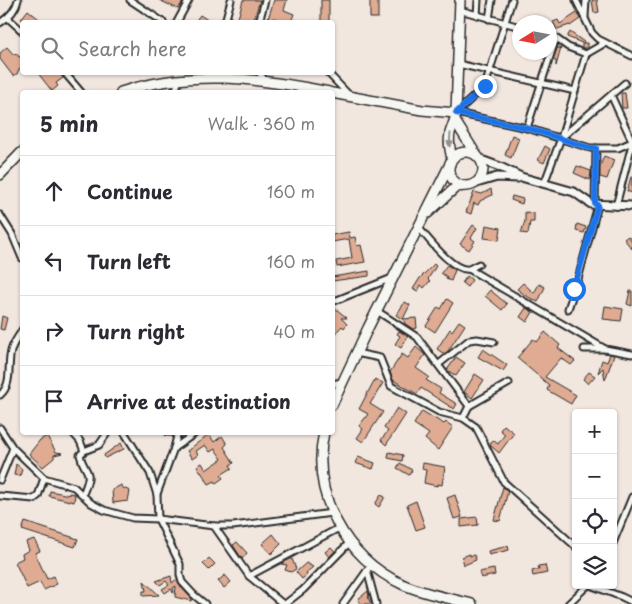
<!DOCTYPE html>
<html lang="en">
<head>
<meta charset="utf-8">
<style>
	body { margin:0; font-family:"Playpen Sans",sans-serif; background:#f2f2f3; color:#2b2b33 }
	.controls { position:absolute; right:15px; bottom:15px; display:grid; overflow:hidden; border-radius:5px; box-shadow:0 1px 4px #0004 }
	.controls button { width:45px; height:45px; display:grid; place-items:center; padding:0; border:0; border-bottom:1px solid #e1e1e2; background:#fff; color:#2b2b33; font:25px sans-serif }
	.compass { position:absolute; left:512px; top:15px; width:45px; height:45px; border-radius:50%; background:#fff; box-shadow:0 1px 4px #0004; rotate:259deg }
	.stop { position:absolute; width:15px; height:15px; margin:-11px; border:4px solid #1a73e8; border-radius:50%; background:#fff }
	.stop.end { background:#1a73e8; border-color:#fff; box-shadow:0 1px 5px #0008 }
	.list { margin:0; padding:0; list-style:none }
	h2 { display:flex; justify-content:space-between; align-items:center; height:65px; margin:0; padding:0 20px; font-size:21px }
	h2 small { font-size:16px; font-weight:400; color:#7c7c81 }
	.list li { display:grid; grid-template-columns:32px 1fr auto; gap:15px; align-items:center; box-sizing:border-box; height:70px; padding:0 20px; border-top:1px solid #e1e1e2 }
	.list b { display:block; font-size:19px; white-space:nowrap }
	.list em { font-size:16px; font-style:normal; color:#7c7c81 }
	.icon { flex:none; width:28px; height:28px; fill:none; stroke:currentColor; stroke-width:2; stroke-linecap:round; stroke-linejoin:round }
	.map { position:relative; flex:none; width:632px; height:604px; overflow:hidden }
	.search { position:absolute; background:#fff; box-shadow:0 1px 4px #0004; left:20px; top:20px; width:315px; height:55px; display:flex; align-items:center; gap:12px; box-sizing:border-box; padding:0 18px; border-radius:5px; color:#7c7c81; font-size:19px }
	.panel { position:absolute; background:#fff; box-shadow:0 1px 4px #0004; left:20px; top:90px; width:315px; height:345px; border-radius:5px }
	.map>svg:first-child { display:block }
	.building { fill:#dfab92; stroke:#2b2b2b }
	.lines { fill:none; stroke-linecap:round; stroke-linejoin:round }
	.street-casing { stroke:#2b2b2b; stroke-width:9 }
	.secondary-casing { stroke:#2b2b2b; stroke-width:11 }
	.highway-casing { stroke:#2b2b2b; stroke-width:12 }
	.street { stroke:#f6f6f2; stroke-width:5 }
	.secondary { stroke:#f6f6f2; stroke-width:7 }
	.highway { stroke:#f6f6f2; stroke-width:9 }
	.oneway { fill:#90908e }
	.route { stroke:#1a73e8; stroke-width:6 }
</style>
</head>
<body>
<div class="map">
<svg width="632" height="604" viewBox="0 0 632 604">
	<rect width="100%" height="100%" fill="#f1e7df"/>
	<filter id="ink" filterUnits="userSpaceOnUse"><feTurbulence type="fractalNoise" baseFrequency=".02" numOctaves="2"/><feDisplacementMap in="SourceGraphic" scale="10" xChannelSelector="R" yChannelSelector="G"/><feConvolveMatrix kernelMatrix="1 2 1 2 8 2 1 2 1" color-interpolation-filters="sRGB"/></filter>
	<g filter="url(#ink)">
		<!-- building -->
		<g class="building">
			<polygon points="159,0 184,0 178,9"/>
			<polygon points="243,0 260,0 253,22 237,22"/>
			<polygon points="274,0 287,0 284,10 294,14 291,22 273,18 272,22 267,22"/>
			<rect x="321" y="0" width="8" height="22"/>
			<rect x="370" y="0" width="8" height="18"/>
			<polygon points="592,0 597,0 599,12 594,13"/>
			<polygon points="28,10 39,19 44,22 26,22 21,19"/>
			<polygon points="577,13 580,19 570,26 570,25 554,30 554,29 556,27 553,22 558,20 560,24"/>
			<polygon points="200,15 211,22 195,22"/>
			<polygon points="570,32 584,42 583,43 587,43 587,48 582,48 582,43 567,37"/>
			<polygon points="7,47 14,55 16,53 19,57 22,56 22,69 19,69 17,74 13,76 0,59 0,53"/>
			<polygon points="557,48 561,48 556,66 556,61 553,60"/>
			<polygon points="530,52 547,52 545,59"/>
			<polygon points="37,72 60,72 63,78 56,83 58,86 52,91"/>
			<polygon points="621,93 625,93 627,108 622,108"/>
			<polygon points="512,135 519,138 511,158 505,155"/>
			<polygon points="545,146 550,149 544,163 538,160"/>
			<polygon points="604,156 614,160 607,179 600,177 600,166"/>
			<polygon points="577,166 591,171 590,180 574,173"/>
			<polygon points="631,177 632,177 632,193 627,191"/>
			<polygon points="491,189 492,195 480,201 478,205 474,203 471,214 466,212 474,192 482,194"/>
			<polygon points="512,196 523,199 522,204 511,200"/>
			<polygon points="525,212 534,213 534,222 530,222 528,234 521,233 525,221"/>
			<polygon points="577,224 586,227 584,233 576,231"/>
			<polygon points="473,225 477,228 471,238 475,241 469,250 460,244"/>
			<polygon points="486,225 501,228 499,240 484,238"/>
			<polygon points="349,232 350,238 355,237 357,246 361,245 365,262 337,267 336,261 352,258 349,239 332,242 332,235"/>
			<polygon points="628,236 632,241 632,249 624,239"/>
			<polygon points="434,264 436,266 428,279 430,281 424,288 421,285 418,291 413,289 420,278"/>
			<polygon points="447,265 455,270 451,281 446,279 447,277 441,273"/>
			<polygon points="369,271 369,276 332,281 332,277"/>
			<polygon points="467,276 472,280 467,287 462,283"/>
			<polygon points="523,283 534,293 539,284 545,287 538,302 526,296 517,289"/>
			<polygon points="490,290 507,304 502,310 485,296"/>
			<polygon points="630,291 632,291 632,306 627,304"/>
			<polygon points="447,299 453,303 435,332 426,326 438,307 441,309"/>
			<polygon points="405,302 410,305 403,319 416,318 417,328 413,329 404,323 405,321 396,315"/>
			<polygon points="605,306 623,309 621,321 603,319"/>
			<polygon points="335,308 347,318 341,318 347,324 344,328 342,326 332,337 332,310"/>
			<polygon points="526,308 533,312 527,322 520,317"/>
			<polygon points="2,316 7,318 4,330 0,329"/>
			<polygon points="459,321 465,325 448,351 444,354 437,349 450,329 452,331"/>
			<polygon points="399,331 408,336 401,348 395,344 400,336 397,334"/>
			<polygon points="545,332 560,345 558,348 575,361 571,365 561,358 545,377 576,395 571,404 547,390 549,385 517,358 533,339 537,342"/>
			<polygon points="416,347 425,355 416,368 429,377 426,380 441,389 439,393 457,404 454,409 421,388 417,394 393,380 390,372 402,354 408,358"/>
			<polygon points="483,349 507,365 503,371 478,357"/>
			<polygon points="610,354 614,355 605,380 603,368 598,373 602,360 607,362"/>
			<polygon points="456,357 465,363 456,376 447,370"/>
			<polygon points="589,372 595,376 588,384 583,379"/>
			<polygon points="475,374 484,380 472,398 464,392"/>
			<polygon points="375,379 383,383 370,404 383,412 363,442 357,438 363,429 359,426 368,414 359,409"/>
			<polygon points="397,408 406,414 386,445 381,440 388,431 384,428"/>
			<polygon points="422,411 444,424 446,422 453,427 438,450 425,439 429,434 414,424"/>
			<polygon points="504,425 514,433 499,453 490,445 493,440 498,444 505,434 500,430"/>
			<polygon points="209,434 214,442 222,436 227,444 224,447 234,463 230,465 232,468 221,475 223,478 216,483 215,481 209,484 197,466 202,463 206,470 222,459 215,449 210,452 205,445 196,451 198,455 192,459 187,451"/>
			<polygon points="47,436 56,452 63,453 54,455 54,458 43,467 29,454 40,440"/>
			<polygon points="121,443 124,449 105,458 104,455"/>
			<polygon points="389,452 403,455 402,461 388,458"/>
			<polygon points="358,457 375,463 373,469 355,463"/>
			<polygon points="400,463 412,470 409,475 397,468"/>
			<polygon points="423,463 445,467 442,485 438,484 437,486 424,483 426,470 422,469"/>
			<polygon points="16,464 22,469 20,476 14,475"/>
			<polygon points="121,485 123,488 130,491 128,501 113,503 112,490"/>
			<polygon points="503,487 508,491 500,521 494,520"/>
			<polygon points="50,491 69,495 69,493 75,494 74,502 49,496"/>
			<polygon points="381,495 385,497 379,507 375,504"/>
			<polygon points="455,495 462,517 454,519 447,498"/>
			<polygon points="416,501 425,527 416,530 407,505"/>
			<polygon points="477,517 478,525 461,527 461,519"/>
			<polygon points="25,522 78,539 75,547 22,530"/>
			<polygon points="273,534 281,544 271,554 262,544"/>
			<polygon points="34,539 40,551 35,553 47,579 54,576 57,584 44,590 40,582 27,588 15,562 23,558 22,554 29,550 26,542"/>
			<polygon points="237,542 247,553 242,559 233,545"/>
			<polygon points="508,546 509,550 489,555 488,551"/>
			<polygon points="331,547 335,551 329,557 325,552"/>
			<polygon points="470,554 470,556 474,555 476,560 464,565 462,557"/>
			<polygon points="209,558 215,564 209,570 203,564"/>
			<polygon points="290,559 292,559 296,569 291,572 285,570 287,565 281,564"/>
			<polygon points="306,563 313,567 306,573 307,575 302,579 296,572"/>
			<polygon points="545,565 547,573 533,576 532,571 539,569 538,566"/>
			<polygon points="494,569 495,575 481,578 479,572"/>
			<polygon points="225,575 231,582 224,588 218,581"/>
			<polygon points="171,576 172,583 177,579 179,585 192,599 191,601 175,597 176,586 173,588 174,592 173,593 171,589 165,593 162,589 169,585 166,581 160,585 156,581"/>
			<polygon points="144,581 159,595 143,596 143,591 146,591"/>
			<polygon points="368,591 369,596 368,597 371,604 361,604 358,599"/>
		</g>
		<g class="lines">
			<defs>
				<g id="street">
					<polyline points="130,0 163,22"/>
					<polyline points="576,0 592,33 598,39 632,56"/>
					<polyline points="460,10 520,27"/>
					<polyline points="477,15 478,0"/>
					<polyline points="585,17 586,0"/>
					<polyline points="8,18 22,31"/>
					<polyline points="489,19 492,0"/>
					<polyline points="177,22 189,0"/>
					<polyline points="225,22 231,0"/>
					<polyline points="259,22 265,0"/>
					<path d="M0,23C9,17 16,10 18,0"/>
					<polyline points="550,34 568,47 586,54 605,43"/>
					<polyline points="458,64 575,91"/>
					<polyline points="64,72 81,92"/>
					<polyline points="259,72 265,81"/>
					<polyline points="327,72 349,95"/>
					<polyline points="175,92 179,80"/>
					<polyline points="611,95 632,141"/>
					<polyline points="456,113 527,128 590,148 618,148 632,142"/>
					<polyline points="456,113 485,86 512,0"/>
					<polyline points="527,128 556,38"/>
					<polyline points="561,138 625,83"/>
					<polyline points="544,184 561,138 586,54"/>
					<polyline points="595,205 596,148"/>
					<polyline points="616,206 632,144"/>
					<polyline points="0,215 12,234 22,258"/>
					<path d="M418,227C428,238 453,272 469,269C472,268 476,265 479,264"/>
					<polyline points="469,269 605,349"/>
					<polyline points="332,302 392,278"/>
					<polyline points="568,309 578,279 598,205"/>
					<polyline points="377,311 417,337 469,406 463,418"/>
					<polyline points="584,349 605,349 632,354"/>
					<polyline points="356,353 380,358 391,386 439,412 463,418 476,427 504,482 576,547"/>
					<polyline points="439,364 469,340 477,339 494,342"/>
					<polyline points="332,384 342,382"/>
					<path d="M0,395C14,383 6,363 12,348C14,342 19,336 22,330"/>
					<polyline points="469,406 509,383"/>
					<polyline points="0,428 13,448 44,478 74,487 91,503 104,510 118,514 133,518 158,519 214,526 233,526 332,513"/>
					<polyline points="72,432 80,441 84,451"/>
					<polyline points="124,432 150,473 157,495 158,519 180,564 180,575 182,582 194,595 205,604"/>
					<polyline points="168,432 172,432"/>
					<polyline points="174,448 197,432"/>
					<polyline points="0,480 13,448"/>
					<path d="M83,494C94,467 85,476 80,455L84,451L99,445L108,432"/>
					<polyline points="157,494 174,448 178,432"/>
					<polyline points="0,496 34,499 38,496 44,478"/>
					<polyline points="214,526 249,576 283,604"/>
					<polyline points="613,543 632,497"/>
					<polyline points="367,570 376,604"/>
					<polyline points="249,576 339,528"/>
					<polyline points="590,585 622,597 632,602"/>
					<polyline points="285,604 303,590 349,543"/>
					<polyline points="343,604 371,565"/>
					<polyline points="568,604 588,585"/>
				</g>
				<g id="secondary">
					<polyline points="481,160 500,167 521,177 574,192 591,204 632,206"/>
					<polyline points="473,184 497,177 518,178"/>
				</g>
				<g id="highway">
					<path d="M121,92C191,69 258,78 329,92"/>
					<polyline points="332,93 422,110 456,113"/>
					<polyline points="455,121 477,156"/>
					<circle cx="466" cy="169" r="17"/>
					<path d="M452,159C450,150 448,142 450,133C452,126 455,121 456,113L460,0"/>
					<polyline points="0,175 22,152"/>
					<polyline points="428,213 456,187 465,186"/>
					<polyline points="332,405 368,328 450,164"/>
					<path d="M324,432C310,495 346,558 402,584C424,594 449,598 472,604"/>
				</g>
			</defs>
			<!-- street casing -->
			<use href="#street" class="street-casing"/>
			<!-- secondary casing -->
			<use href="#secondary" class="secondary-casing"/>
			<!-- highway casing -->
			<use href="#highway" class="highway-casing"/>
			<!-- street -->
			<use href="#street" class="street"/>
			<!-- secondary -->
			<use href="#secondary" class="secondary"/>
			<!-- highway -->
			<use href="#highway" class="highway"/>
		</g>
		<!-- one-way arrows -->
		<defs><path id="oneway-solid" d="M-6-.8H1V-3.2L6.5 0L1 3.2V.8H-6Z" transform="scale(1.25)"/></defs>
		<use class="oneway" href="#oneway-solid" transform="translate(450 140) rotate(94)"/>
	</g>
	<g class="lines" filter="url(#ink)">
		<!-- route -->
		<polyline class="route" points="485,86 456,113 527,128 590,148 596,148 595,204 598,205 574,289"/>
	</g>
</svg>
<div class="controls">
<button>+</button>
<button>−</button>
<button><svg class="icon" aria-label="locate" viewBox="0 0 24 24"><circle cx="12" cy="12" r="6"/><path d="M12 2v4M12 18v4M2 12h4M18 12h4"/></svg></button>
<button><svg class="icon" aria-label="layers" viewBox="0 0 24 24"><path d="M12 4l9 5-9 5-9-5zM3 14l9 5 9-5"/></svg></button>
</div>
<svg class="compass" viewBox="-18 -18 36 36"><path d="M0-13l5 13h-10z" fill="#e53935"/><path d="M0 13l5-13h-10z" fill="#7c7c81"/></svg>
<div class="stop" style="left:574px;top:289px"></div>
<div class="stop end" style="left:485px;top:86px"></div>
<div class="search"><svg class="icon" aria-label="search" viewBox="0 0 24 24"><circle cx="10" cy="10" r="6"/><path d="M15 15l6 6"/></svg>Search here</div>
<section class="panel">
<h2>5 min<small>Walk · 360 m</small></h2>
<ul class="list">
<li><svg class="icon" aria-label="ahead" viewBox="0 0 24 24"><path d="M12 20V5M6 11l6-6 6 6"/></svg><div><b>Continue</b></div><em>160 m</em></li>
<li><svg class="icon" aria-label="left" viewBox="0 0 24 24"><path d="M17 20v-9H6M10 6l-5 5 5 5"/></svg><div><b>Turn left</b></div><em>160 m</em></li>
<li><svg class="icon" aria-label="right" viewBox="0 0 24 24"><path d="M7 20v-9h11M14 6l5 5-5 5"/></svg><div><b>Turn right</b></div><em>40 m</em></li>
<li><svg class="icon" aria-label="arrive" viewBox="0 0 24 24"><path d="M6 21V4h12l-3 4 3 4H6"/></svg><div><b>Arrive at destination</b></div></li>
</ul>
</section>
</div>
</body>
</html>
